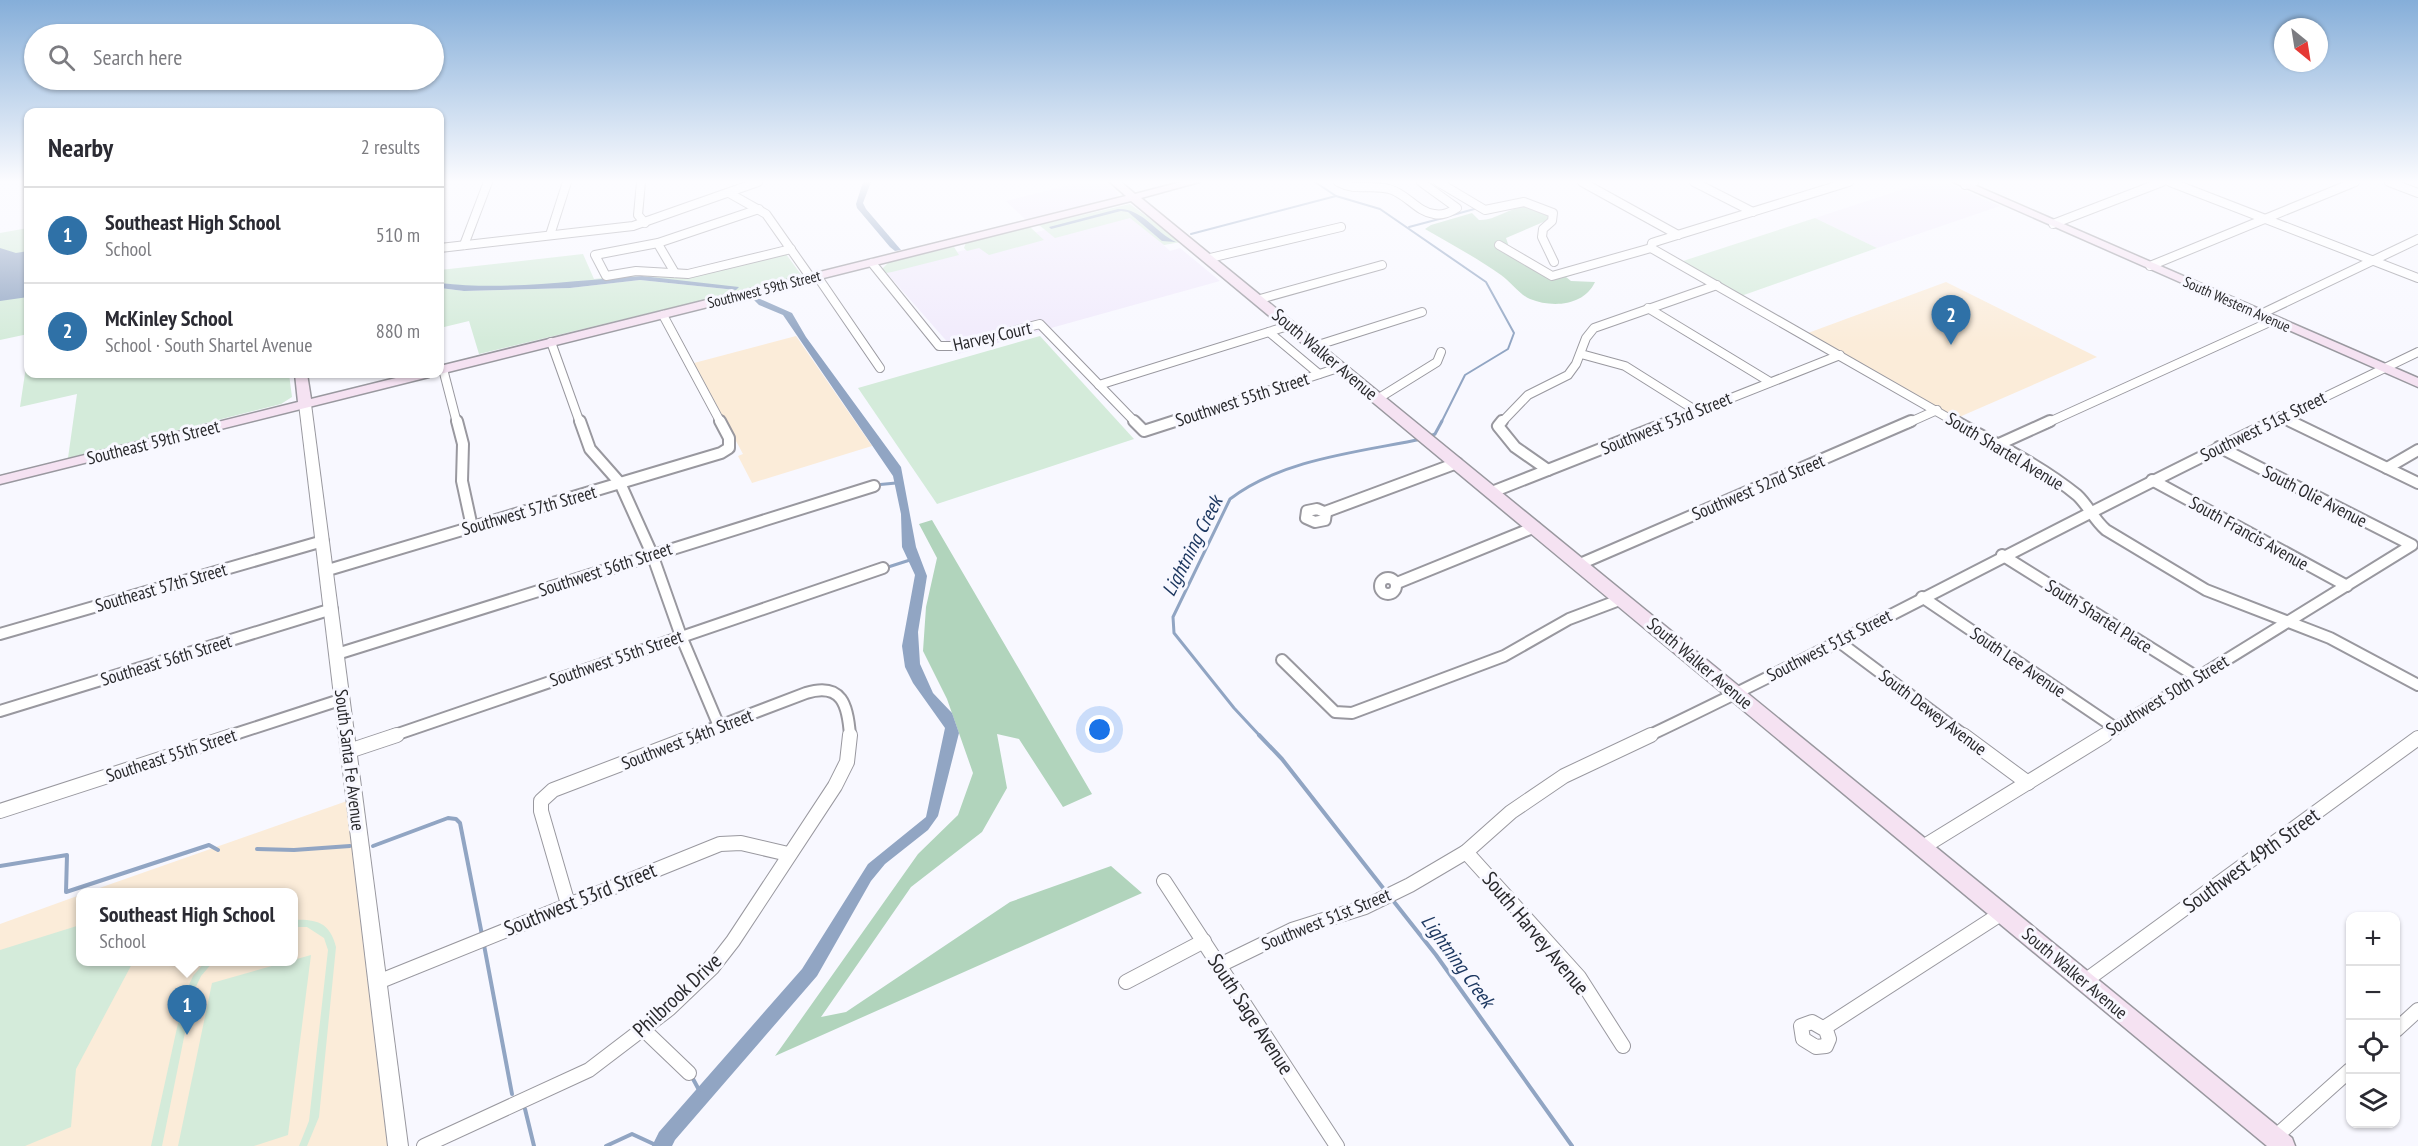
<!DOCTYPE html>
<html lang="en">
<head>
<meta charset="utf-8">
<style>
	body { margin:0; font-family:"PT Sans Narrow",sans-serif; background:#f7f7f7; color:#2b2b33 }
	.controls { position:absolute; right:18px; bottom:18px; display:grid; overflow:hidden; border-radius:12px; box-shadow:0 2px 4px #0004 }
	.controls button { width:54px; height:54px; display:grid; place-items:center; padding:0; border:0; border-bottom:2px solid #e1e1e2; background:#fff; color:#2b2b33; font:30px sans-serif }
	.compass { position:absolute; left:2274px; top:18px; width:54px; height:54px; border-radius:50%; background:#fff; box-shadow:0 2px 4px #0004; rotate:150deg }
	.you { position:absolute; left:1100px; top:730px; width:21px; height:21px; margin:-15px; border:4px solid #fff; border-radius:50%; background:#1a73e8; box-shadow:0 0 0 9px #1a73e833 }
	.badge { display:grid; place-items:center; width:39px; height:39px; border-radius:50%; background:#2f71a7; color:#fff; font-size:20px; font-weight:700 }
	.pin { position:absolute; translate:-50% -50px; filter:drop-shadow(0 2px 3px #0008) }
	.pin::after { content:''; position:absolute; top:32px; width:21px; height:18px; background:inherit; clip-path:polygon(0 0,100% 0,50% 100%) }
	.popup { position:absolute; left:76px; top:888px; width:222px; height:78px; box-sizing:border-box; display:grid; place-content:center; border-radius:12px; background:#fff; filter:drop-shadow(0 2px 4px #0005); font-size:20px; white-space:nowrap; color:#7c7c81 }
	.popup b { font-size:22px; color:#2b2b33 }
	.popup::after { content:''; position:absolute; left:50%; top:100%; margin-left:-12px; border:12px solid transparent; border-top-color:#fff }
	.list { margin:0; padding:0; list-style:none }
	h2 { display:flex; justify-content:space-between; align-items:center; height:78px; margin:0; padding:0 24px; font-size:26px }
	h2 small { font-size:20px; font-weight:400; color:#7c7c81 }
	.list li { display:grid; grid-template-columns:39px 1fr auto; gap:18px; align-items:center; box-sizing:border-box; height:96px; padding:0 24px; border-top:2px solid #e1e1e2 }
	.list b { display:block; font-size:22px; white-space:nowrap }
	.list p { margin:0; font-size:20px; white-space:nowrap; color:#7c7c81 }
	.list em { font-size:20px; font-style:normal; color:#7c7c81 }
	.icon { flex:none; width:33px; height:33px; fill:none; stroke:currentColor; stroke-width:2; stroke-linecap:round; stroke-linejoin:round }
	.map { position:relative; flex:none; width:2418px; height:1146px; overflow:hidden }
	.search { position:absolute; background:#fff; box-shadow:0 2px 4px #0004; left:24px; top:24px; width:420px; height:66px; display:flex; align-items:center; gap:15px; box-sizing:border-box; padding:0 21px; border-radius:33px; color:#7c7c81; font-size:22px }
	.panel { position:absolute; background:#fff; box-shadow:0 2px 4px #0004; left:24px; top:108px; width:420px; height:270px; border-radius:12px }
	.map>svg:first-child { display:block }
	.commercial { fill:#f1ebfc }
	.education { fill:#fbecd9 }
	.green { fill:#d4ebda }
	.forest { fill:#b1d4bc }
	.water { fill:#91a5c3 }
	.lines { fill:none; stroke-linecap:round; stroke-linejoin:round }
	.stream-far2 { stroke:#91a5c3; stroke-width:2 }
	.stream-far1 { stroke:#91a5c3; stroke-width:3 }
	.stream { stroke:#91a5c3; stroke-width:4 }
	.minor-far2-casing { stroke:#99989f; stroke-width:10 }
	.minor-far1-casing { stroke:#99989f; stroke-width:14 }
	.minor-casing { stroke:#99989f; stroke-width:16 }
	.tertiary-casing { stroke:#99989f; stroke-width:2 }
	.secondary-casing { stroke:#99989f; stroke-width:3 }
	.minor-far2 { stroke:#fff; stroke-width:8 }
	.minor-far1 { stroke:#fff; stroke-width:10 }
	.minor { stroke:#fff; stroke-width:14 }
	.tertiary { fill:#fff; fill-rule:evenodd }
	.secondary { fill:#f5e2f2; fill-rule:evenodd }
	.labels { text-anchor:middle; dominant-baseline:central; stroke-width:6; stroke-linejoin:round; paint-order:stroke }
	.far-street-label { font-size:15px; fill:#2a2a2d; stroke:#f8f8ff }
	.street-label { font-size:18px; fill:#2a2a2d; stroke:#f8f8ff }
	.water-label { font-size:20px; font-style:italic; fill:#1b365f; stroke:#f8f8ff }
	.near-street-label { font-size:21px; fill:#2a2a2d; stroke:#f8f8ff }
</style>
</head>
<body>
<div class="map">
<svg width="2418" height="1146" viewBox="0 0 2418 1146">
	<rect width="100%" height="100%" fill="#f8f8ff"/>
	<!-- commercial -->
	<g class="commercial">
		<polygon points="1080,182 1106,182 1119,194 1114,198 1026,220 1006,201"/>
		<polygon points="1925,182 1944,182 2000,206 1877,248 1815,218"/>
		<polygon points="1121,211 1128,212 1170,251 1180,248 1220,281 958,354 884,270"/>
	</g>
	<!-- education -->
	<g class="education">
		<polygon points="1946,282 2097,357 1957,418 1808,333"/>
		<polygon points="796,336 872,446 752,483 738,456 743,454 694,363"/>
		<polygon points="347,801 388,1146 0,1146 0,924 80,895 80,962 294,962 294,892 88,892"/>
	</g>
	<!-- green -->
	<g class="green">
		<polygon points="1130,204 1181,242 1164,245 1130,218 1055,238 1039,225"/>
		<polygon points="1815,218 1877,248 1741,296 1680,262"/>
		<polygon points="1030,227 1044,240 989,255 979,248 967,251 964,248 966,242"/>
		<polygon points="28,228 28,334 0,340 0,233"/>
		<polygon points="954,247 959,255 892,272 886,273 882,269 889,262"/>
		<polygon points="583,254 594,279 633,274 694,277 786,254 802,276 479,354 469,321 440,328 440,288 464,291 570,288 640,280 736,290 642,276 552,285 472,287 440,283 440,270"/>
		<polygon points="1040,336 1134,439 937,504 858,388"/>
		<polygon points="28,353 28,374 289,374 292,397 281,404 68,458 77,394 20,407"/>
		<path d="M294,920C317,919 330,923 336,947L319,1117L307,1146H299L309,1121L328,950L324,938L307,927H294Z"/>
		<polygon points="80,925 80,962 133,962 76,1069 71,1127 25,1146 0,1146 0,950"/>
		<polygon points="311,955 288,1135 254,1146 178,1146 212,983"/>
		<polygon points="205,962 213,962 201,976 193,993 162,1146 151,1146 184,996 193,976"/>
	</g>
	<!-- forest -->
	<g class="forest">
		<path d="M1526,206L1548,215V220L1506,238L1509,247L1550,273L1570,266L1581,272L1566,277L1571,281L1595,282C1584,306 1552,308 1530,299C1520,295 1511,282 1501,275C1477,258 1451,244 1425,229L1431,225L1472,213L1479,220C1494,221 1509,208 1526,206Z"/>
		<polygon points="932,520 1092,794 1063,807 1019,739 997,734 1007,788 982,832 911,887 821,1017 846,1012 1010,902 1111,866 1142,893 775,1056 918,854 958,815 973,773 947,699 923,651 926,607 937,558 919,524"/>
	</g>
	<!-- water -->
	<g class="water">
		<polygon points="863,182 871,182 863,203 866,209 901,250 895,251 890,247 857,208 856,204"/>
		<path d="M1118,209C1142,208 1156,233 1176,242L1162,241L1128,212L1121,211L1051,229L1049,227Z"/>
		<polygon points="0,248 16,253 28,251 28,297 0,301"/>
		<path d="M642,276L739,287L736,290L640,280L570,288L464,291L440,288V283C508,291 574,280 642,276Z"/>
		<polygon points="758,298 792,313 806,337 901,467 916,547 927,576 918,632 920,664 933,693 952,713 959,733 938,816 928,830 885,864 871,881 817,976 675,1140 672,1146 652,1146 659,1132 802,969 868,864 926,817 945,728 913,683 905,667 902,646 915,575 902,547 901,514 893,476 783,315 759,305 753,299"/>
	</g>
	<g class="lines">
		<!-- stream-far2 -->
		<g class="stream-far2">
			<polyline points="1315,182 1336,196 1380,209 1486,282 1514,333 1508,349 1465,375 1441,423"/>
			<polyline points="1449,216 1478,208"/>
			<polyline points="1409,227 1443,218"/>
			<polyline points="1191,234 1336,196"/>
		</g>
		<!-- stream-far1 -->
		<g class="stream-far1">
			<polyline points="1428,437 1435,434 1442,421"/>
			<polyline points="875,485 896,483"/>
			<polyline points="885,568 910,560"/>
			<path d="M1260,736L1234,708L1174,633L1173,617L1230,499C1282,459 1359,452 1422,439"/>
		</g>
		<!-- stream -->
		<g class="stream">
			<polyline points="1259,735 1282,759 1387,893"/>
			<polyline points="373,846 448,818 456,819 460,823 482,935"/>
			<polyline points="257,849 294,850 350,846"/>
			<polyline points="0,866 67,855 66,892 209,845 218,850"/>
			<polyline points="1391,898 1436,955 1572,1146"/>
			<polyline points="484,945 512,1094"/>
			<polyline points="692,1077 699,1090"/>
			<polyline points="525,1109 534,1146"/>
			<polyline points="606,1146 632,1134 658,1146"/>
		</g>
		<defs>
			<g id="minor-far2">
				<polyline points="641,182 638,215 645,223"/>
				<path d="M1338,182C1356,192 1370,184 1389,189C1406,193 1417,212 1434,214C1443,216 1450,212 1457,208L1421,182"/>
				<polyline points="1438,182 1485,210 1524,202 1553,213 1552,221 1543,229 1542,237 1554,262"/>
				<polyline points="1582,182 1678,235"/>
				<polyline points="1694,182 1753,212"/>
				<polyline points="2170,182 2418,278"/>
				<polyline points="2389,182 2418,193"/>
				<polyline points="1965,185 1974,182"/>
				<polyline points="729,193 766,214 811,278"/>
				<polyline points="759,209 658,243 595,255 606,276 636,271 688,274 791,249"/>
				<polyline points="2053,224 2162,182"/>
				<polyline points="550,235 567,182"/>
				<polyline points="658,244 675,273"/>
				<polyline points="464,245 488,182"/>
				<polyline points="1499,245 1552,276 1651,248"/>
				<polyline points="440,248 633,226 758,182"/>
				<polyline points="1651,248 1957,423"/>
				<polyline points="1651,248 1652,243 1658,241 1849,182"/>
				<polyline points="1210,258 1341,227"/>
				<polyline points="872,263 939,346 954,346 1040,324 1136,423"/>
				<polyline points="2150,266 2355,182"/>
				<polyline points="817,276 880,368"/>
				<polyline points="1260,299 1382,265"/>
				<polyline points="1648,308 1770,382"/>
				<polyline points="2261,314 2418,239"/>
				<polyline points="663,315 721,423"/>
				<polyline points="1269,332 1319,374"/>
				<polyline points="551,342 580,423"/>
				<polyline points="1315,346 1422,312"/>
				<polyline points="1581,354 1625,366 1695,410"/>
				<polyline points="443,369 457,423"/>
				<polyline points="1099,385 1291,325"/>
				<polyline points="1379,398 1437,362 1441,352"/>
				<polyline points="2280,416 2293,423"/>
				<polyline points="1170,423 1341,367"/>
				<polyline points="1501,423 1528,395 1568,375 1576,364 1586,338 1594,328 1717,285"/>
				<polyline points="1668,423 1840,355"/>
				<polyline points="1908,423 1937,410"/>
				<polyline points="2047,423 2274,320"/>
				<polyline points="2271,423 2418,352"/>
			</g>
			<g id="minor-far1">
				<polyline points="457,421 463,444 462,481 472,527"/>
				<polyline points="580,421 590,449 620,483 652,554 681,636 719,726"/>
				<polyline points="1134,421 1144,431 1175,421"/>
				<polyline points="1502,421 1498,426 1515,447 1548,470"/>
				<path d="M1955,421C1996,444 2040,465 2077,495C2088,505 2094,520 2106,530L2206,590L2330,638L2418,685"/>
				<polyline points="2290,421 2418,483"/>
				<polyline points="1997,445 2050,421"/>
				<polyline points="2387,468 2418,450"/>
				<polyline points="2152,480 2347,586"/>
				<polyline points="1492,492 1672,421"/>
				<polygon points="1317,509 1326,513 1325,520 1315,522 1306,518 1307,511"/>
				<polyline points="1325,512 1457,463"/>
				<polyline points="2002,555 2197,677"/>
				<polyline points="1580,564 1911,421"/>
				<polyline points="328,570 721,453 729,448 729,438 720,421"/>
				<circle cx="1388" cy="586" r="8"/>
				<polyline points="1397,583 1535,527"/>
				<polyline points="1922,597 2114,727"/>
				<polyline points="0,634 323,541"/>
				<polyline points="1838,641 1965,736"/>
				<polyline points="337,654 874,486"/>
				<polyline points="1282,660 1335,712 1352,713 1504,656 1569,619 1622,599"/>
				<polyline points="0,711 332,609"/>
				<polyline points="229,736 343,699"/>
				<polyline points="392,736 883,568"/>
				<path d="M693,736L806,693C842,682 848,705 850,736"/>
				<path d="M1648,736C1859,636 2064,522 2275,421"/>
				<polyline points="2103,736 2412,545 2219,447"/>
			</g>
			<g id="minor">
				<polyline points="1963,735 2028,783"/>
				<polyline points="349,751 397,735"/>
				<polyline points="0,811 234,735"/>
				<polyline points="1923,847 2105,735"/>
				<polyline points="1466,852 1579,977 1623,1046"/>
				<polyline points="1164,881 1337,1146"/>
				<polyline points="568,904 541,811 541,801 553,790 697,735"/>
				<polyline points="1218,966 1292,930 1365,907 1410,885 1466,852 1511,812 1564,776 1651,735"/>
				<polyline points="2085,981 2418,738"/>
				<polyline points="378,982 720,844 741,843 788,854"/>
				<polyline points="1126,982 1204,941"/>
				<polygon points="1812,1022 1826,1030 1829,1039 1826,1046 1816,1047 1803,1039 1801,1026"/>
				<polyline points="1824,1028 2002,913"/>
				<polyline points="643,1029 689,1073"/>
				<polyline points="2396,1030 2418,1010"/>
				<polyline points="2274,1138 2350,1070"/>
				<polyline points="424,1146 589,1070 669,1009 712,968 733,941 835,786 847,762 850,735"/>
			</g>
			<polygon id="tertiary" points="305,401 311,404 408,1146 388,1146 299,404"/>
			<g id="secondary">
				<polygon points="1110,182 1121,182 1135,194 1181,182 1199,182 1141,198 2292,1138 2295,1146 2267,1146 1131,201 444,373 439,374 440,366 1126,196"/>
				<polygon points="1953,182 1967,182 2418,378 2418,387"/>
				<polygon points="295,374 307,374 311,399 412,374 431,374 429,377 0,484 0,476 298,402"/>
			</g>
		</defs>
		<!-- minor-far2 casing -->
		<use href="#minor-far2" class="minor-far2-casing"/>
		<!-- minor-far1 casing -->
		<use href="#minor-far1" class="minor-far1-casing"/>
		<!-- minor casing -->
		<use href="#minor" class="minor-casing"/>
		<!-- tertiary casing -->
		<use href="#tertiary" class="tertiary-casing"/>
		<!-- secondary casing -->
		<use href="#secondary" class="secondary-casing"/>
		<!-- minor-far2 -->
		<use href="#minor-far2" class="minor-far2"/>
		<!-- minor-far1 -->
		<use href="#minor-far1" class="minor-far1"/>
		<!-- minor -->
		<use href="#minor" class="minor"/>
		<!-- tertiary -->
		<use href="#tertiary" class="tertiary"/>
		<!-- secondary -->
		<use href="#secondary" class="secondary"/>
	</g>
	<!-- sky -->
	<linearGradient id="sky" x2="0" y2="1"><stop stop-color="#85aed9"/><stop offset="0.53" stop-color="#fcfcff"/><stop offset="1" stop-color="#fcfcff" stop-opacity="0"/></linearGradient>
	<rect width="2418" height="343" fill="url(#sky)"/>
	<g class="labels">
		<!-- far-street labels -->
		<g class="far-street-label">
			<text transform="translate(764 289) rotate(-14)">Southwest 59th Street</text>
			<text transform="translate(2237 304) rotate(24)">South Western Avenue</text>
		</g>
		<!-- street labels -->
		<g class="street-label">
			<text transform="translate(992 336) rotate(-13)">Harvey Court</text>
			<text transform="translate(1325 354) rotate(40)">South Walker Avenue</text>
			<text transform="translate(1242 399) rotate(-18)">Southwest 55th Street</text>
			<text transform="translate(1666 423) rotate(-22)">Southwest 53rd Street</text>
			<text transform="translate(2263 426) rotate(-26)">Southwest 51st Street</text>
			<text transform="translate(153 442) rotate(-14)">Southeast 59th Street</text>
			<text transform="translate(2005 451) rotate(31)">South Shartel Avenue</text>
			<text transform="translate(1758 487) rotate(-23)">Southwest 52nd Street</text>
			<text transform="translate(2315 496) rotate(27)">South Olie Avenue</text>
			<text transform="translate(529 510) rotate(-16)">Southwest 57th Street</text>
			<text transform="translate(2249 533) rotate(29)">South Francis Avenue</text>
			<text transform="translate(605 569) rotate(-18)">Southwest 56th Street</text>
			<text transform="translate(161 587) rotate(-16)">Southeast 57th Street</text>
			<text transform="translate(2099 616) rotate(32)">South Shartel Place</text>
			<text transform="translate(1829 645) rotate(-27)">Southwest 51st Street</text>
			<text transform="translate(616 658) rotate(-19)">Southwest 55th Street</text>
			<text transform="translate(166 660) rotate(-17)">Southeast 56th Street</text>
			<text transform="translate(2018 662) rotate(34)">South Lee Avenue</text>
			<text transform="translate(1700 663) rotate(40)">South Walker Avenue</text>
			<text transform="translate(2167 695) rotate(-31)">Southwest 50th Street</text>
			<text transform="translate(1933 712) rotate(37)">South Dewey Avenue</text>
			<text transform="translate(687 739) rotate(-21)">Southwest 54th Street</text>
			<text transform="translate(171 755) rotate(-18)">Southeast 55th Street</text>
			<text transform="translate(350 760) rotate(83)">South Santa Fe Avenue</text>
			<text transform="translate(1326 919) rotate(-22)">Southwest 51st Street</text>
			<text transform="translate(2075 973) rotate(40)">South Walker Avenue</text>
		</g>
		<!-- water labels -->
		<g class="water-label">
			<text transform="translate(1192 546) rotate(-63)">Lightning Creek</text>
			<text transform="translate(1458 961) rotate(54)">Lightning Creek</text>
		</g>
		<!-- near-street labels -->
		<g class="near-street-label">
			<text transform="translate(2251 860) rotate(-36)">Southwest 49th Street</text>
			<text transform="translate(580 899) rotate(-22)">Southwest 53rd Street</text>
			<text transform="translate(1536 933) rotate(50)">South Harvey Avenue</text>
			<text transform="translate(677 995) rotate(-43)">Philbrook Drive</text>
			<text transform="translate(1251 1014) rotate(57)">South Sage Avenue</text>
		</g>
	</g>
</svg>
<div class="controls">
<button>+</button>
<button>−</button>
<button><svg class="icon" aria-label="locate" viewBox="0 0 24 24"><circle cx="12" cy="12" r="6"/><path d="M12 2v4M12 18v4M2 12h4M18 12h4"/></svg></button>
<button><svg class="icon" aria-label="layers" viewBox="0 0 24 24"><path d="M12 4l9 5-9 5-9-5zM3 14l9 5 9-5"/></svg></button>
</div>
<svg class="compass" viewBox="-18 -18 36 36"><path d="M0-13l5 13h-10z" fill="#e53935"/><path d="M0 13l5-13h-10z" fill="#7c7c81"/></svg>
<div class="you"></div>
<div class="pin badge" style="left:187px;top:1035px">1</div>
<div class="popup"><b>Southeast High School</b>School</div>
<div class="pin badge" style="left:1951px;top:345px">2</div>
<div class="search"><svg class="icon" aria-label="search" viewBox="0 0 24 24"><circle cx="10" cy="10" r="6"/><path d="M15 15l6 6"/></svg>Search here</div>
<section class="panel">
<h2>Nearby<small>2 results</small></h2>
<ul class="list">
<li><span class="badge">1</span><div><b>Southeast High School</b><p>School</p></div><em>510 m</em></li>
<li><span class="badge">2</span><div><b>McKinley School</b><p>School · South Shartel Avenue</p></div><em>880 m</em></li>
</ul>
</section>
</div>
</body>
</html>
